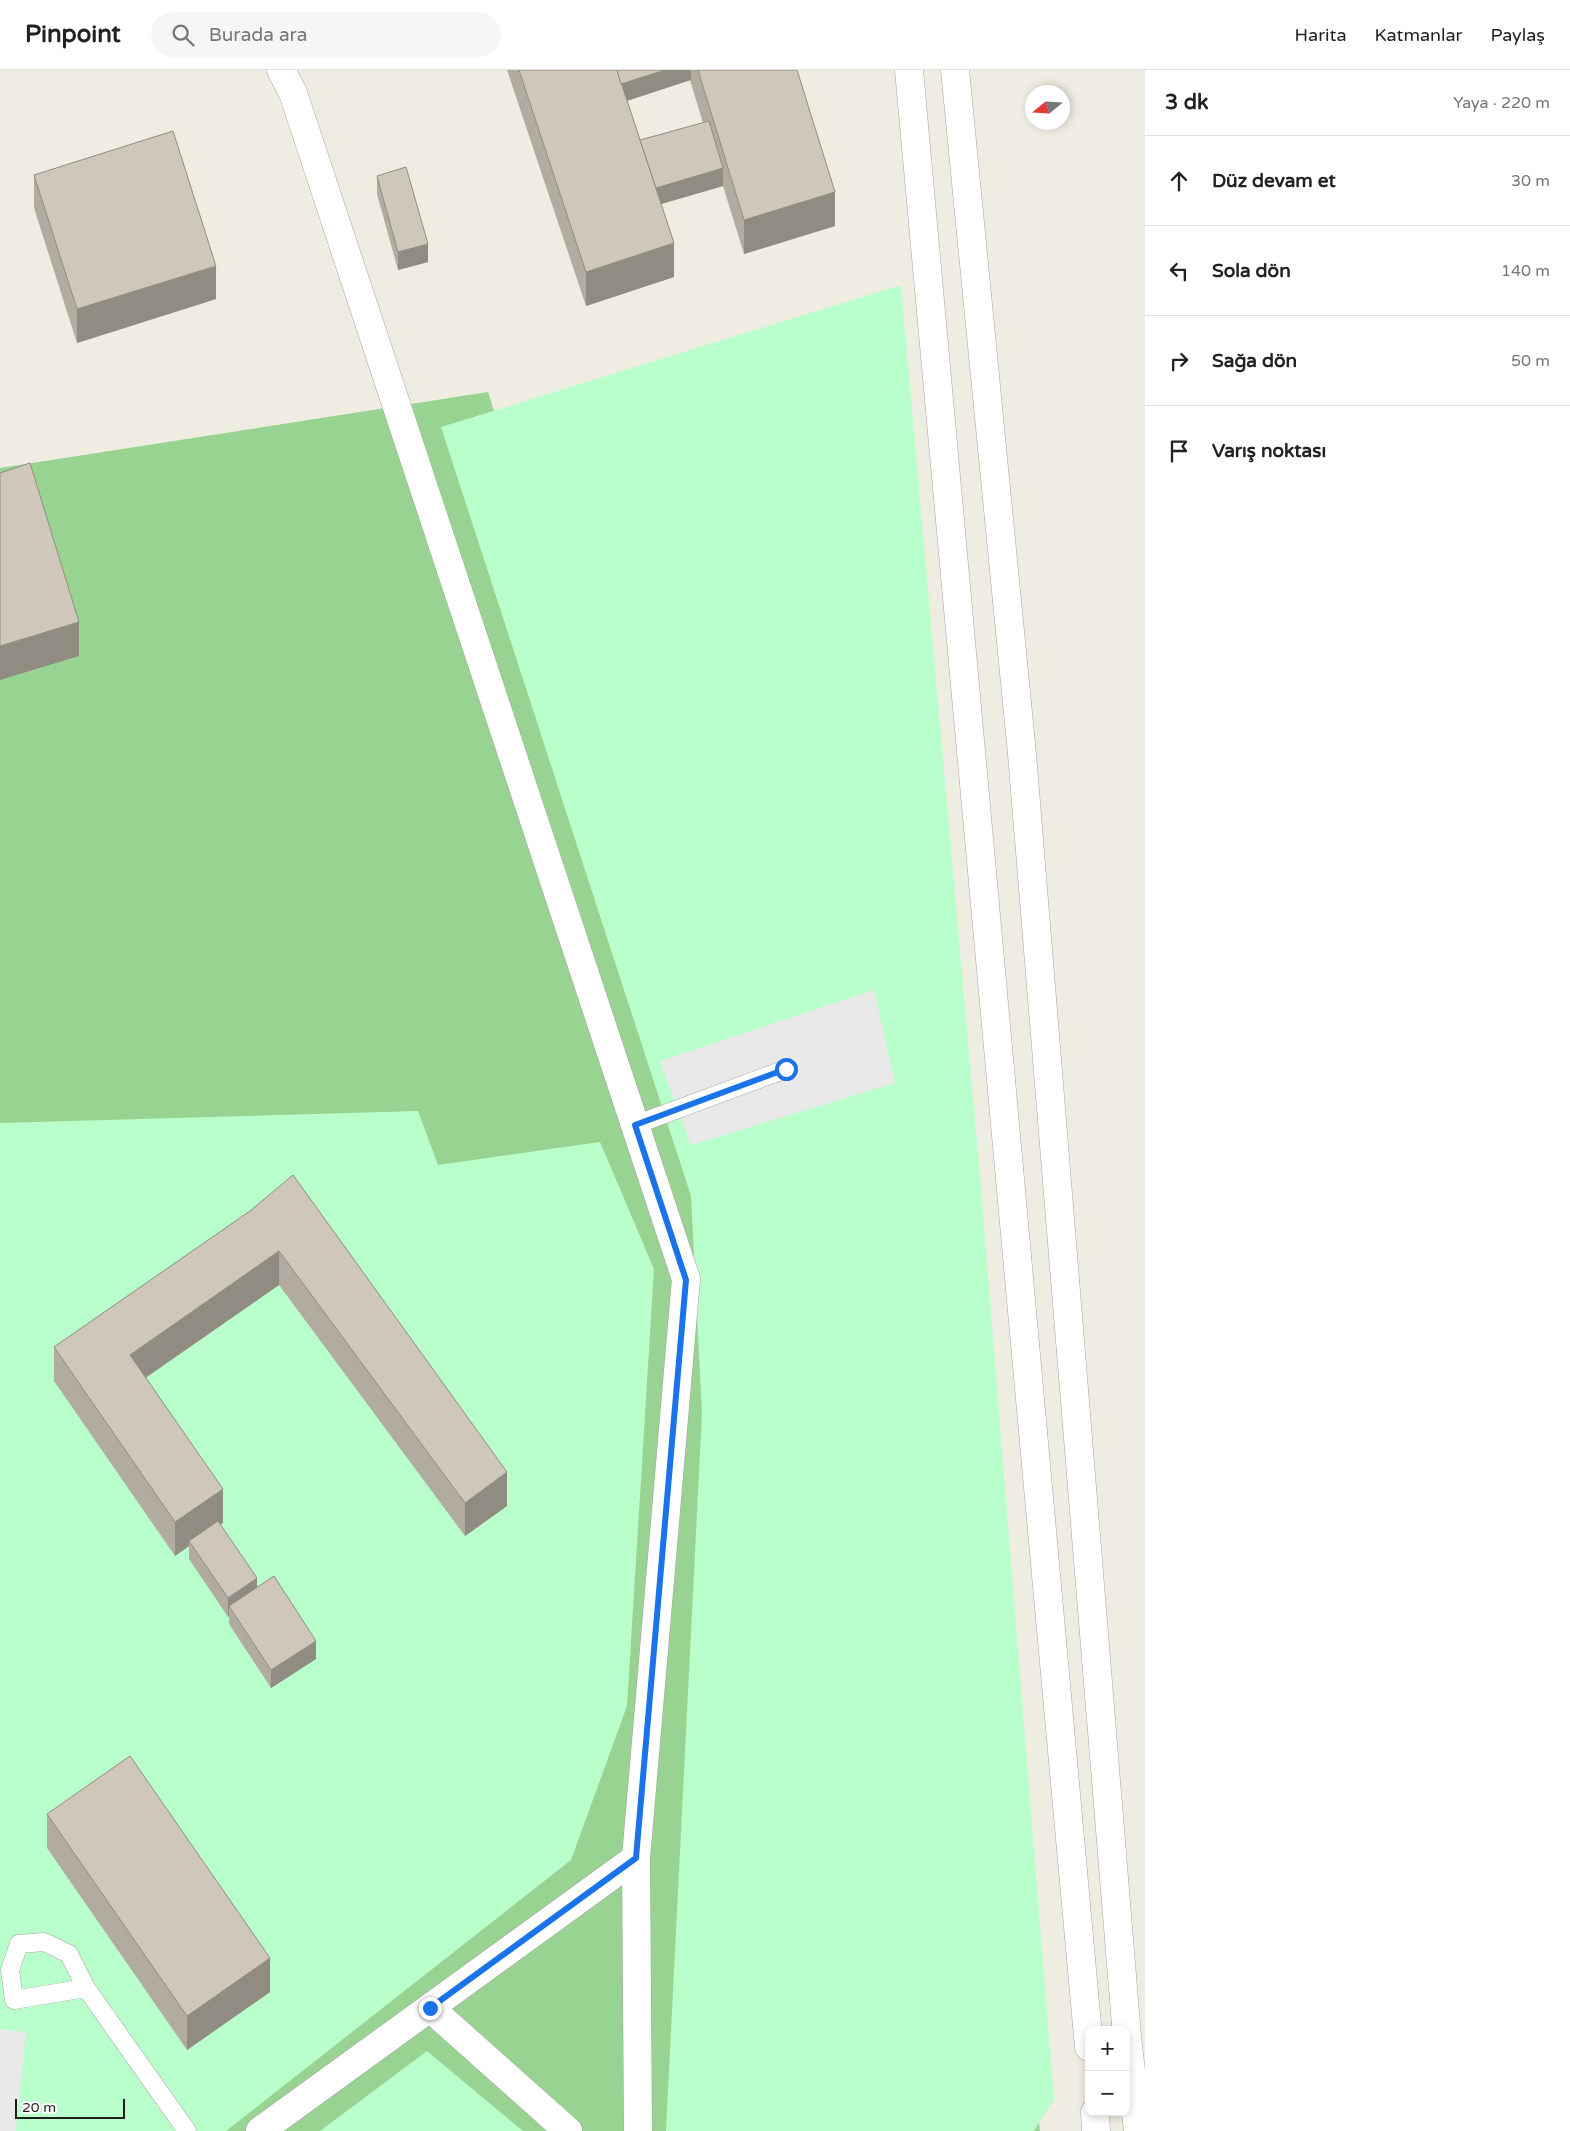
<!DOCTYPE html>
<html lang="tr">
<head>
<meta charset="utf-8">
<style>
	body { margin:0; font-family:"Varela Round",sans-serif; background:#f6f6f6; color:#222 }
	.controls { position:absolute; right:15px; bottom:15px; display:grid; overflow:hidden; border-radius:10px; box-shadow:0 2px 8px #0003 }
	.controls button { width:45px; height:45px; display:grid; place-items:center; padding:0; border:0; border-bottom:1px solid #e0e0e0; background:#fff; color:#222; font:25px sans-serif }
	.compass { position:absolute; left:1025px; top:15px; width:45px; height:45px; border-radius:50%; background:#fff; box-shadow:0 2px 8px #0003; rotate:252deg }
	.scale { position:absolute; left:15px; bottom:12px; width:110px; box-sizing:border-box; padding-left:5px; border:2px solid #1d1d1d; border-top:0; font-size:14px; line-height:18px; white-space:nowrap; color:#1d1d1d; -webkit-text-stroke:4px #fff; paint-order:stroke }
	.stop { position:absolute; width:15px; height:15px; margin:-11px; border:4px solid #1a73e8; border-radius:50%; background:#fff }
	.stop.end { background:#1a73e8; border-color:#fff; box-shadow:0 1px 5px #0008 }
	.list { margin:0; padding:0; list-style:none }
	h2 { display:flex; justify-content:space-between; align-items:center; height:65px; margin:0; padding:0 20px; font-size:21px }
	h2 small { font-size:16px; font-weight:400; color:#767676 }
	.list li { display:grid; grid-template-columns:32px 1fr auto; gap:15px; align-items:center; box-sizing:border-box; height:90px; padding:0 20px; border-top:1px solid #e0e0e0 }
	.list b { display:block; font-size:19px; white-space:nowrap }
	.list em { font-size:16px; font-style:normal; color:#767676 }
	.icon { flex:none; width:28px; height:28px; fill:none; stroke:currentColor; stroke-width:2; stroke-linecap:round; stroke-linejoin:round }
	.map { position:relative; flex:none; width:1145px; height:2061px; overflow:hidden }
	header { display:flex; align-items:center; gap:30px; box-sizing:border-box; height:70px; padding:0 25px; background:#fff; border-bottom:1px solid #e0e0e0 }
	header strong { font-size:24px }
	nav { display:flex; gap:28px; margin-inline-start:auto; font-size:18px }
	.search { width:350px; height:45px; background:#f6f6f6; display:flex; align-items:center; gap:12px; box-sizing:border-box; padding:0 18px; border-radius:28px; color:#767676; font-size:19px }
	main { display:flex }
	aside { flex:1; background:#fff }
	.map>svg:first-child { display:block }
	.forest { fill:#98d392 }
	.park { fill:#b9ffcc }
	.parking { fill:#e9e9e9 }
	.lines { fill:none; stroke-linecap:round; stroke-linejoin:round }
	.service-casing { stroke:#a4a4a4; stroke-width:19 }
	.minor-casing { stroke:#a4a4a4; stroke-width:29 }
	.service { stroke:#fff; stroke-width:18 }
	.minor { stroke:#fff; stroke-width:28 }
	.wall { fill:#b2aca0; fill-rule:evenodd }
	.shaded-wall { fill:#918c82 }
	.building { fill:#cfc8ba; stroke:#918c82 }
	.route { stroke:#1a73e8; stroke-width:6 }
</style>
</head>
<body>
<header>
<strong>Pinpoint</strong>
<div class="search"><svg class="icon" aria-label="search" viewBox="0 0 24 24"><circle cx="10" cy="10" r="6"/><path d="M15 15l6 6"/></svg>Burada ara</div>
<nav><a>Harita</a><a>Katmanlar</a><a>Paylaş</a></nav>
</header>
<main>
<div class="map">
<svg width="1145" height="2061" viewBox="0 0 1145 2061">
	<rect width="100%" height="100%" fill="#efede1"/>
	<!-- forest -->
	<polygon class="forest" points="488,322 694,970 942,1190 1040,2061 0,2061 0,398"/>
	<!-- park -->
	<g class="park">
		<polygon points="901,215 981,1117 1054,2029 1034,2061 666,2061 702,1343 691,1126 441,357"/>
		<polygon points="418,1041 438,1095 600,1072 654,1199 627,1636 571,1790 226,2061 0,2061 0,1053"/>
		<polygon points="427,1981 523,2061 320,2061"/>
	</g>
	<!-- parking -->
	<g class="parking">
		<polygon points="874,920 895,1013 691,1075 660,991"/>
		<polygon points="0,1959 26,1962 16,2061 0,2061"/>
	</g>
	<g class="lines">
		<defs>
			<g id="service">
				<polyline points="635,1055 786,999"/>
				<polyline points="86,1918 14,1930 10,1900 19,1874 44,1872 69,1884 86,1918 187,2061"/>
			</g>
			<g id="minor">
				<polyline points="281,0 293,23 686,1209 636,1788 638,2061"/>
				<polyline points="909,0 1089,1977"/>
				<polyline points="955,0 1022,684 1127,1967 1138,2061"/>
				<polyline points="430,1938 568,2061"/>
				<polyline points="1095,2042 1096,2061"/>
				<polyline points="260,2061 636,1788"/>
			</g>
		</defs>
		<!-- service casing -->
		<use href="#service" class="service-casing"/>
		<!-- minor casing -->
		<use href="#minor" class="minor-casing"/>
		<!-- service -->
		<use href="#service" class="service"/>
		<!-- minor -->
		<use href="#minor" class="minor"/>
	</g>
	<!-- wall -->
	<g class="wall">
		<path d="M507,0H797L835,156L744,184L723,116L661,134L674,207L586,236ZM690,10L703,53L640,70L627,31Z"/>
		<polygon points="34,105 216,229 77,273 34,138"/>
		<polygon points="377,106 428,192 398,200 377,124"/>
		<polygon points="250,1141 507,1436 465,1466 279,1215 146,1308 223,1453 220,1454 257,1517 316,1589 271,1618 229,1554 229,1546 228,1547 189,1489 189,1476 175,1486 54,1311 54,1277"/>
		<polygon points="47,1744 270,1922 187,1980 47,1778"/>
	</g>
	<!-- shaded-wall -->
	<g class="shaded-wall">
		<polygon points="665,0 691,0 691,10 617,34 617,15"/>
		<polygon points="723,98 723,116 651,137 651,119"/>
		<polygon points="835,122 835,156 744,184 744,150"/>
		<polygon points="674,173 674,207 586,236 586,202"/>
		<polygon points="428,174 428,192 398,200 398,182"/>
		<polygon points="216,196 216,229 77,273 77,239"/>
		<polygon points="79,552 79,586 0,610 0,576"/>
		<polygon points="279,1181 279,1215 130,1318 130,1285"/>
		<polygon points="507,1402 507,1436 465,1466 465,1433"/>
		<polygon points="223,1419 223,1453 191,1474 189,1471 189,1476 175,1486 175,1452"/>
		<polygon points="257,1508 257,1526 229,1536 229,1546 228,1547 228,1528"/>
		<polygon points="316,1571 316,1589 271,1618 271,1600"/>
		<polygon points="270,1888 270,1922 187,1980 187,1946"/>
	</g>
	<!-- building -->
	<g class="building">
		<polygon points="519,0 617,0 674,173 586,202"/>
		<polygon points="617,0 665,0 621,14"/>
		<polygon points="698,0 797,0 835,122 744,150"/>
		<polygon points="709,51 723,98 656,118 640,70"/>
		<polygon points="173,61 216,196 77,239 34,105"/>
		<polygon points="406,97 428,174 398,182 377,106"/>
		<polygon points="30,393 79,552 0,576 0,403"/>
		<polygon points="293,1105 507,1402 465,1433 279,1181 130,1285 223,1419 175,1452 54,1277 250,1141"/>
		<polygon points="218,1451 257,1508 228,1528 189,1471"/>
		<polygon points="274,1506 316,1571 271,1600 229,1536"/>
		<polygon points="130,1686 270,1888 187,1946 47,1744"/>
	</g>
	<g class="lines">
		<!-- route -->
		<polyline class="route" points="430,1938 636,1788 686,1210 635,1055 786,999"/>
	</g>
</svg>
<div class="controls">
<button>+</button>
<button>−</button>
</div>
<svg class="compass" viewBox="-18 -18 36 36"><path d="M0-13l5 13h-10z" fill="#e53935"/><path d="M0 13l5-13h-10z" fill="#767676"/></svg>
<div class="scale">20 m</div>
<div class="stop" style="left:786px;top:999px"></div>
<div class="stop end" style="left:430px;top:1938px"></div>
</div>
<aside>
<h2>3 dk<small>Yaya · 220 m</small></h2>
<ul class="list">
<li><svg class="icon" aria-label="ahead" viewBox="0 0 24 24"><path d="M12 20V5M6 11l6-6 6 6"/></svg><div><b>Düz devam et</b></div><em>30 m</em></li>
<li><svg class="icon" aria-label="left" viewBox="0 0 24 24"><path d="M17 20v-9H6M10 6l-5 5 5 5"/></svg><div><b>Sola dön</b></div><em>140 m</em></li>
<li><svg class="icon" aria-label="right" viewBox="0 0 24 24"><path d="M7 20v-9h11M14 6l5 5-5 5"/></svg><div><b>Sağa dön</b></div><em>50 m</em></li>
<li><svg class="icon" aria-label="arrive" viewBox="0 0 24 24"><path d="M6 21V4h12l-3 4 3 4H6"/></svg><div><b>Varış noktası</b></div></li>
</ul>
</aside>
</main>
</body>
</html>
